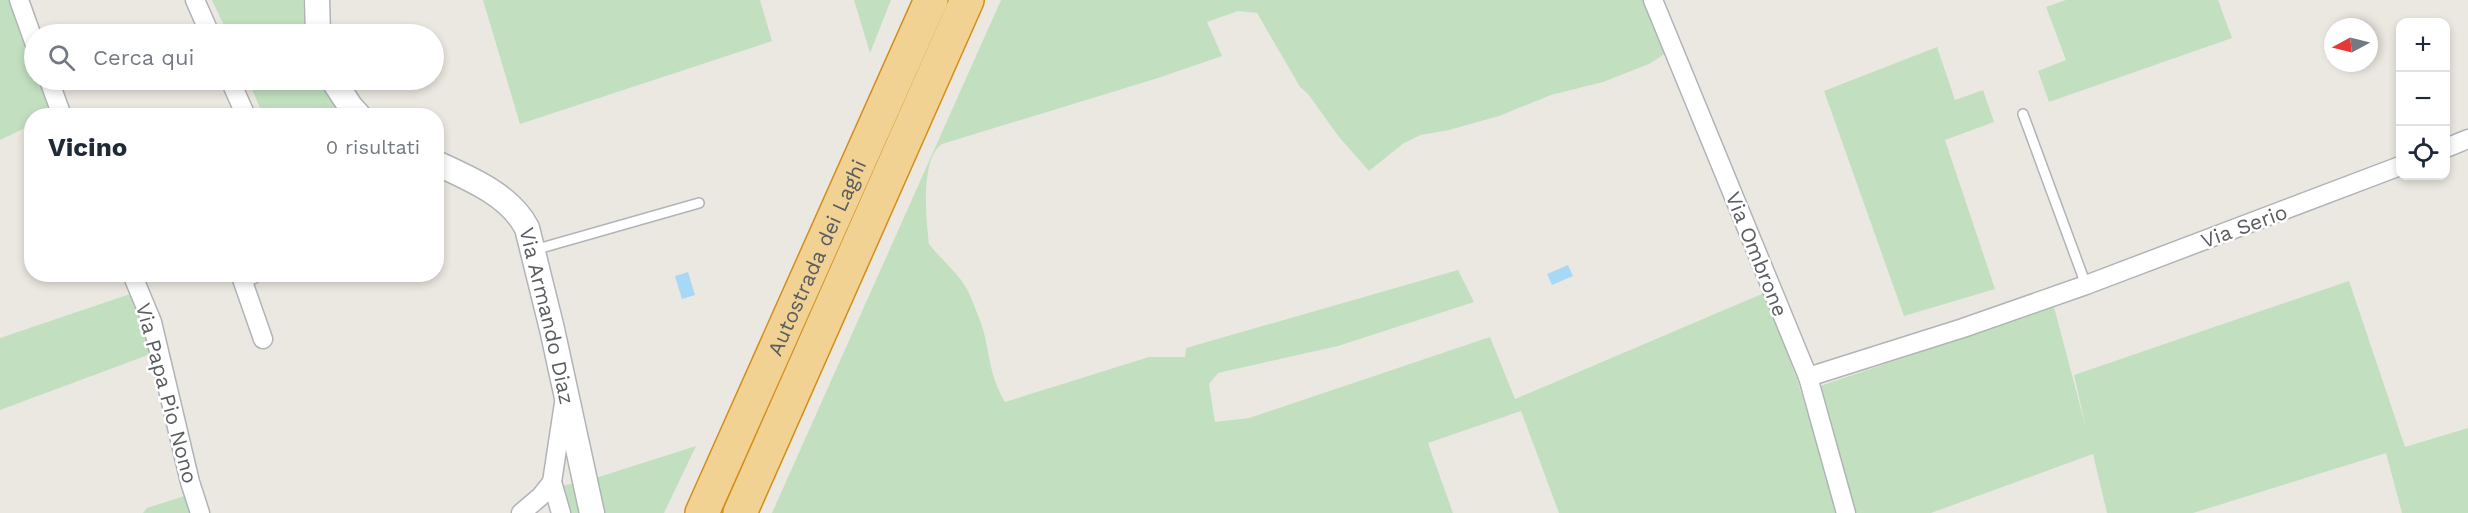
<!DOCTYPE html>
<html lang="it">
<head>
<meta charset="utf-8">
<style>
	body { margin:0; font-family:"Work Sans",sans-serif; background:#f6f6f7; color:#1f2937 }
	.controls { position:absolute; right:18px; top:18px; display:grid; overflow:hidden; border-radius:12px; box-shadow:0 3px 9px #0003 }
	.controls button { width:54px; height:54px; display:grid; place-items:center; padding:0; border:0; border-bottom:2px solid #e0e1e3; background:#fff; color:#1f2937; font:30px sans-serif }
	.compass { position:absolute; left:2324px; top:18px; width:54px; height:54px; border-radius:50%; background:#fff; box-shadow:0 3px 9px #0003; rotate:263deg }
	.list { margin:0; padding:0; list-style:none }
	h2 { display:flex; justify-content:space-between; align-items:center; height:78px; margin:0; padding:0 24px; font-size:26px }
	h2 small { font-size:20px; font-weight:400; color:#747a83 }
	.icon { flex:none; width:33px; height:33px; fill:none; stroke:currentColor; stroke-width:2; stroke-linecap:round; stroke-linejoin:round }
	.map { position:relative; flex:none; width:2468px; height:513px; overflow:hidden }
	.search { position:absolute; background:#fff; box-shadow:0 3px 9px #0003; left:24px; top:24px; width:420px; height:66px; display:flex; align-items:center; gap:15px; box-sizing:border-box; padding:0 21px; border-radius:33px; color:#747a83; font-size:22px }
	.panel { position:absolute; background:#fff; box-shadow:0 3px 9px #0003; left:24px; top:108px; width:420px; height:174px; border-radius:24px }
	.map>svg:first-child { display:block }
	.green { fill:#c2e0c0 }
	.water { fill:#a7d8f5 }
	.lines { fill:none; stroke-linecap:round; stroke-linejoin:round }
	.service-casing { stroke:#b1b4b7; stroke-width:12 }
	.minor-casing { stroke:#b1b4b7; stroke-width:21 }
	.tertiary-casing { stroke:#b1b4b7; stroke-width:27 }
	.motorway-casing { stroke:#d48d18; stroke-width:36 }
	.service { stroke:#fff; stroke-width:9 }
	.minor { stroke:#fff; stroke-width:18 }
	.tertiary { stroke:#fff; stroke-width:24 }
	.motorway { stroke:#f1d292; stroke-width:33 }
	.labels { text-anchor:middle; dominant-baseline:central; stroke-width:5; stroke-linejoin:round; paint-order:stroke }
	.street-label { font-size:21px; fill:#595d60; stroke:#fff }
</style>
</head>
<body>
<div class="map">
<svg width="2468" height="513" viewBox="0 0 2468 513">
	<rect width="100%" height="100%" fill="#ebe8e1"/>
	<!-- green -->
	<g class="green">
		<polygon points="0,0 13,0 34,56 34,80 44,80 56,112 49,115 32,116 31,125 0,140"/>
		<polygon points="212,0 303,0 305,34 282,34 270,32 259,34 228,34"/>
		<polygon points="483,0 760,0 772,41 520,124"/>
		<polygon points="854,0 891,0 870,53"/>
		<path d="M1001,0H1645L1666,53L1649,64L1603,82L1551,95L1499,116L1449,130L1421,135L1404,143L1369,171L1339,137L1308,94L1300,87L1257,13L1238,11L1207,22L1222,56L1158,78L942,144C920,159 926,219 929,244C943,262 963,276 971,298C976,310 982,324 985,337C990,361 992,381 1005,402L1149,357H1185L1186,348L1458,270L1474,302L1338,346L1218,373L1209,384L1215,422L1249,418L1490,337L1515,399L1764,293L1797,379L1838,513H1559L1521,411L1428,443L1453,513H772Z"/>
		<polygon points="2066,0 2218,0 2232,38 2049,102 2038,71 2066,60 2046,7"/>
		<polygon points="1937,47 1955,100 1983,90 1994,122 1945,140 1995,289 1904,316 1824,91"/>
		<polygon points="248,80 267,82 283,80 318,80 341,115 263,115"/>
		<polygon points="2349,281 2405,447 2468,428 2468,513 2402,513 2386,453 2193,513 2107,513 2093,454 1931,513 1854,513 1820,386 2054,307 2086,428 2074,375"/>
		<polygon points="136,292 156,352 0,410 0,338"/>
		<polygon points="696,446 664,513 557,513 556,487 586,481"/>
		<polygon points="191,494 196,513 143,513 147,508"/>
	</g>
	<!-- water -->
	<g class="water">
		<polygon points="1568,265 1573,276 1552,285 1547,274"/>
		<polygon points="688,272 695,295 682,299 675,276"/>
	</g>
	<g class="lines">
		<defs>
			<g id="service">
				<polyline points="2023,114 2086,285"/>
				<polyline points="534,250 699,203"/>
			</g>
			<g id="minor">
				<polyline points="19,0 34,42"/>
				<polyline points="195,0 210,34"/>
				<polyline points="1653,0 1808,377 1846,513"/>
				<polyline points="49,80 62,116"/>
				<polyline points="230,80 246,116"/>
				<polyline points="2446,148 2468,139"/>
				<polyline points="132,274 152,322 190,482 200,513"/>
				<polyline points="253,274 242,279 263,339"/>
				<polyline points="1808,377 1963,328 2086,285 2400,166"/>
				<polyline points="521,513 541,496 552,482"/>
				<polyline points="561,513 552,482 564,403"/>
			</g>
			<g id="tertiary">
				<polyline points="317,0 318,34"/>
				<polyline points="333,80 350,106 359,116"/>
				<path id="s1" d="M436,163C469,178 510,195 527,228L552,329L592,513"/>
			</g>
			<g id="motorway">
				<path id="s2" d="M702,513L931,0"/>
				<polyline points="740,513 967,0"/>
			</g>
		</defs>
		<!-- service casing -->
		<use href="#service" class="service-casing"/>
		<!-- minor casing -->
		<use href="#minor" class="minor-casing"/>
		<!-- tertiary casing -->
		<use href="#tertiary" class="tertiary-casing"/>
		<!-- motorway casing -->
		<use href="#motorway" class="motorway-casing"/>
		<!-- service -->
		<use href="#service" class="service"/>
		<!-- minor -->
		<use href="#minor" class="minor"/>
		<!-- tertiary -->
		<use href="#tertiary" class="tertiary"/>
		<!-- motorway -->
		<use href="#motorway" class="motorway"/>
	</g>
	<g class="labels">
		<!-- street labels -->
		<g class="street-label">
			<text transform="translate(2244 226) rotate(-20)">Via Serio</text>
			<text transform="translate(1757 254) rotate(68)">Via Ombrone</text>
			<text stroke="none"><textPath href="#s2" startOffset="280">Autostrada dei Laghi</textPath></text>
			<text stroke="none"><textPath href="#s1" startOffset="204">Via Armando Diaz</textPath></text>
			<text transform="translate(167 393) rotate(75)">Via Papa Pio Nono</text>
		</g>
	</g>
</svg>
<div class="controls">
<button>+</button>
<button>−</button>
<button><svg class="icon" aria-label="locate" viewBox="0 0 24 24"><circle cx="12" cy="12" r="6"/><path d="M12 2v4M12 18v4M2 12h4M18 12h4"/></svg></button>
</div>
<svg class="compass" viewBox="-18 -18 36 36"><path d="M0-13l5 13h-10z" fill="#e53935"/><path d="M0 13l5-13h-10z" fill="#747a83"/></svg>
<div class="search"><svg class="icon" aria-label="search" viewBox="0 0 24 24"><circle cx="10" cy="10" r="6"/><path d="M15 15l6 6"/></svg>Cerca qui</div>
<section class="panel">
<h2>Vicino<small>0 risultati</small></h2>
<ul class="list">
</ul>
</section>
</div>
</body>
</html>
